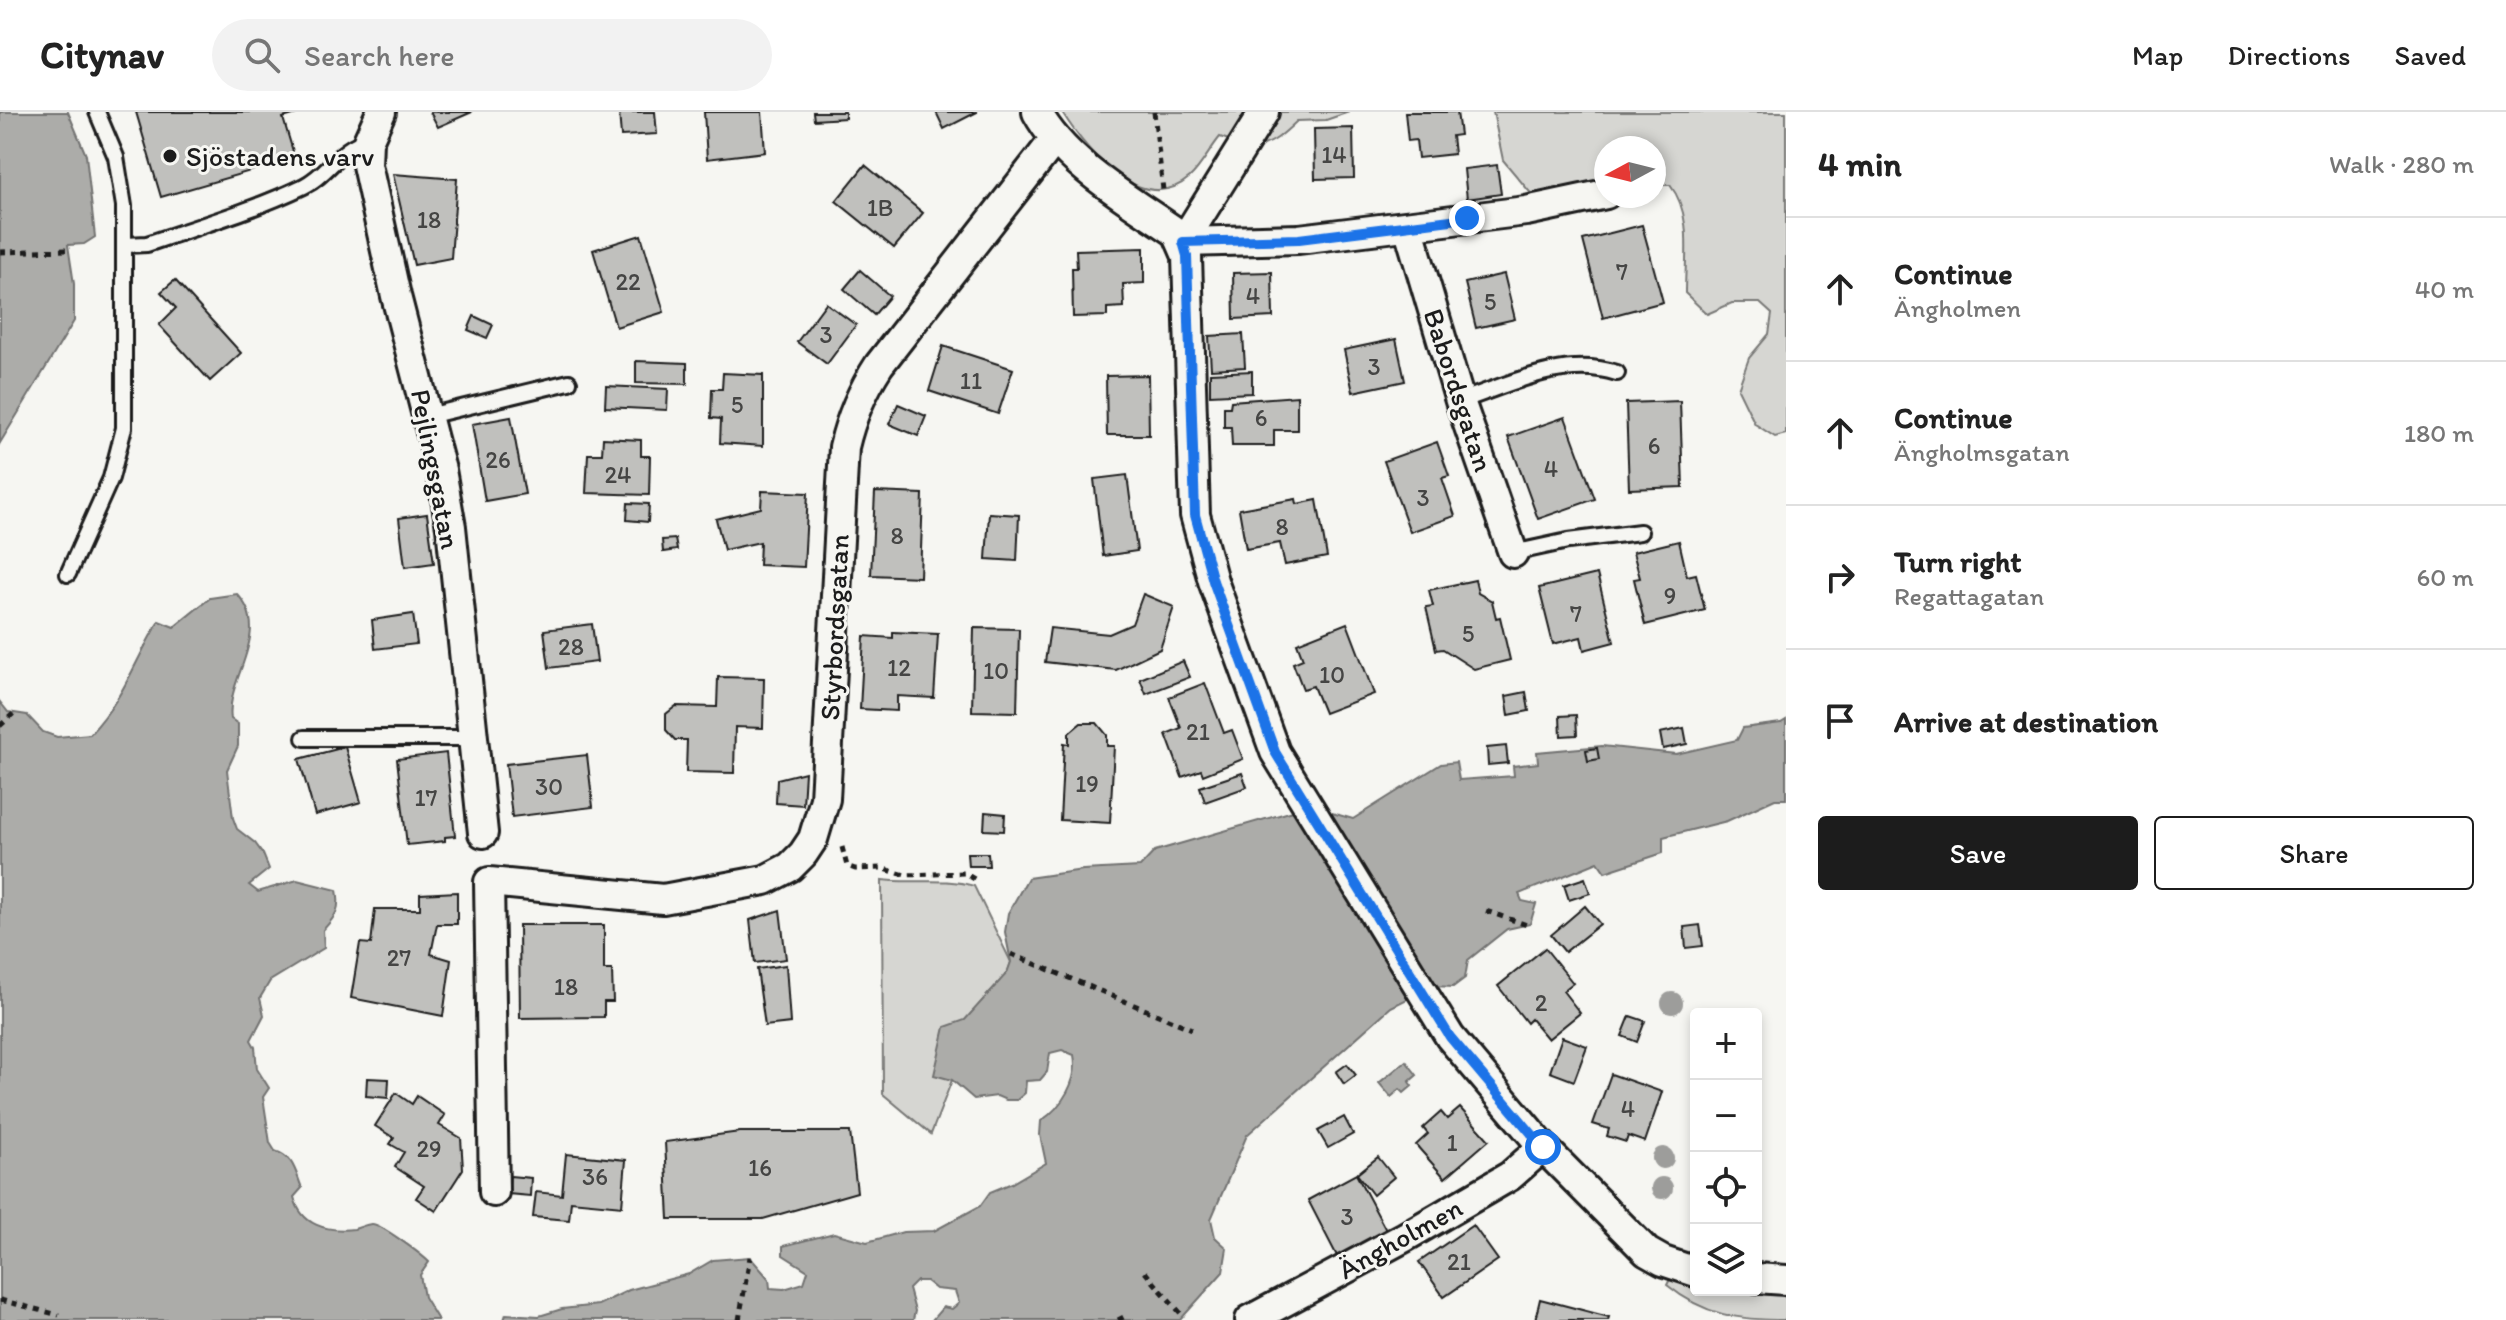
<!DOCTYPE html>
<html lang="en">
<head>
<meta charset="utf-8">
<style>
	body { margin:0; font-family:Itim,sans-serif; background:#f2f2f2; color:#222 }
	.controls { position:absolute; right:24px; bottom:24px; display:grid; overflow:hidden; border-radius:8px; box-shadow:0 4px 12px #0003 }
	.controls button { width:72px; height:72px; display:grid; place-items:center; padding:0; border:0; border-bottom:2px solid #e0e0e0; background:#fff; color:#222; font:40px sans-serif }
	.compass { position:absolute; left:1594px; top:24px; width:72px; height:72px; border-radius:50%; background:#fff; box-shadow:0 4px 12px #0003; rotate:263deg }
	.stop { position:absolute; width:24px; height:24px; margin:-18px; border:6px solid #1a73e8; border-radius:50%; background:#fff }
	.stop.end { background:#1a73e8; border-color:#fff; box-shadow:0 2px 8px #0008 }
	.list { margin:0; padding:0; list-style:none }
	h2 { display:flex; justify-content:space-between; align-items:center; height:104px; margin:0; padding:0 32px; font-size:34px }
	h2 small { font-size:26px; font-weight:400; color:#767676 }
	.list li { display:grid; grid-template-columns:52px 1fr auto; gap:24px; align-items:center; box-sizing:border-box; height:144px; padding:0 32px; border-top:2px solid #e0e0e0 }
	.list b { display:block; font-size:30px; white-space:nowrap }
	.list p { margin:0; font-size:26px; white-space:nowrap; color:#767676 }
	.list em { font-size:26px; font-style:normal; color:#767676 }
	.actions { display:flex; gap:16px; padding:24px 32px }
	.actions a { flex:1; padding:18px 0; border:2px solid #1c1c1c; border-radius:8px; text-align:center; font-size:28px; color:#1c1c1c }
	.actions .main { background:#1c1c1c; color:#fff }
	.icon { flex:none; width:44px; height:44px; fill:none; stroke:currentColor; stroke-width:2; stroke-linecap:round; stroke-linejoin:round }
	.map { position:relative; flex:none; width:1786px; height:1208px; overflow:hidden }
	header { display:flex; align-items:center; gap:48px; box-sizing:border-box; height:112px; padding:0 40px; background:#fff; border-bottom:2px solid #e0e0e0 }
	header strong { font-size:38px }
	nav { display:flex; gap:44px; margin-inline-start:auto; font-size:28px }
	.search { width:560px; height:72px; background:#f2f2f2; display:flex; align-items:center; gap:20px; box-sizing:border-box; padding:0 28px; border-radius:44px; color:#767676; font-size:30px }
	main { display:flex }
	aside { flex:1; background:#fff }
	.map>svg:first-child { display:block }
	.green { fill:#d6d6d2; stroke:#797977; stroke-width:2 }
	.water { fill:#acaca9; stroke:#727271; stroke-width:2 }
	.building { fill:#c0c0bd; stroke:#1c1c1c; stroke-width:2 }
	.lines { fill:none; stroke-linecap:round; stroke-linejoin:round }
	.service-casing { stroke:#1c1c1c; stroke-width:20 }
	.minor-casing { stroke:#1c1c1c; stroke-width:34 }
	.path { stroke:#1c1c1c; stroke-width:5; stroke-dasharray:6 6; stroke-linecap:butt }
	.service { stroke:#f6f6f2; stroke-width:14 }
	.minor { stroke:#f6f6f2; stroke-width:28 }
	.tree { fill:#9d9d9b }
	.route { stroke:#1a73e8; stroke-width:10 }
	.poi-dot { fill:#1c1c1c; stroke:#f6f6f2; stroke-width:3 }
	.labels { text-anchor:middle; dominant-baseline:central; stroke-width:6; stroke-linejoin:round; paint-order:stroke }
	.number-label { font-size:24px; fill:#454544 }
	.poi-label { font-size:28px; fill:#1c1c1c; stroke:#f6f6f2; text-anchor:start }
	.street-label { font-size:28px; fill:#1c1c1c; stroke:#f6f6f2 }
</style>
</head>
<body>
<header>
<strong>Citynav</strong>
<div class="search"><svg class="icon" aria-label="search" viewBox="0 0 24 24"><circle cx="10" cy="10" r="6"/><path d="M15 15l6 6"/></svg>Search here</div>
<nav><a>Map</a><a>Directions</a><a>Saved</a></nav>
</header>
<main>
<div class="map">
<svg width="1786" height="1208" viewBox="0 0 1786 1208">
	<rect width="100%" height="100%" fill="#f6f6f2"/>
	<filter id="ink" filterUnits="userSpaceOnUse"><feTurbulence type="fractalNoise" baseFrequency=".0125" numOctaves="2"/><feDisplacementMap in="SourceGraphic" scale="16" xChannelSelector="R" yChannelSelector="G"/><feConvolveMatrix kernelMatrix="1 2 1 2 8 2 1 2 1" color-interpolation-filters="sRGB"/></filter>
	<g filter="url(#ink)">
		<!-- green -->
		<g class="green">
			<path d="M1062,0H1349L1326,8L1297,9C1267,38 1259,39 1220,25C1210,37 1201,55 1190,65C1142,107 1085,37 1062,0Z"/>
			<path d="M1493,0H1786V322L1775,325L1755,312L1738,277L1749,246L1769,222L1772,202L1760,191H1732L1707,202L1685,181C1685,145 1693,102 1670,73H1654V36H1606V70L1533,84L1503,48Z"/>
			<path d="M882,768C912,772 944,765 974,774L1011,850L1007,862L965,908L952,968L931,1022L883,982Z"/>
			<path d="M1671,1165L1696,1169V1178H1786V1208C1739,1208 1705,1204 1667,1173Z"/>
		</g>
		<!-- water -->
		<g class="water">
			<polygon points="0,0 68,0 86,43 95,125 84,132 68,133 74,172 74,209 0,331"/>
			<path d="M237,482C274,520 225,567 231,607L238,612V634L227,658L233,706L237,717L255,731L263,742L269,757L249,773L258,780L297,768L337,778C341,797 336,804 323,818L324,836L270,869L260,886L264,903L251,928L255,935L257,957L269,976L263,985L270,1031L275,1039C294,1045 295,1059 302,1076L294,1085C301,1113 326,1120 354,1117C359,1116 366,1112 372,1112C381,1112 422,1143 429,1150L420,1163L424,1185L438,1208H0V590L8,600L27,603L43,620L57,625L90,622C125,585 134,550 159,509L174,515L210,486Z"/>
			<path d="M1786,608V687H1775L1727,709L1663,725V741L1605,760L1598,750L1519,782L1522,789L1536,792L1530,812L1507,817L1468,848L1465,866L1453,875L1433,874L1391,895L1247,1023L1211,1107L1215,1125L1227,1136L1223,1160L1180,1208H932L943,1195L952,1197L959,1191L955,1179L936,1177L926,1169H917L909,1177L915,1199L913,1208H504L506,1202L539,1204L562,1197L598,1193L629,1178L689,1162L713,1148L750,1145L769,1167L770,1176L784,1177L804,1171L808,1159L783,1143V1134L834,1121L867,1130L903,1120L934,1119L980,1094L990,1080L1012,1071L1046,1051L1040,1023L1041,1009C1062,995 1079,968 1074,943L1062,938L1050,941L1047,960L1040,968L1026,969L1025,981L1017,988H1006L997,984L974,987L952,968L934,963L945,915L965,908L1007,861L1011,850L1005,820L1008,801L1028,766L1083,758L1140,755L1155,739L1293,699L1332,701L1353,707L1441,652L1456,650L1459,668L1514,664L1513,654L1538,651L1537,640L1602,634L1676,642L1737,628L1743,616L1781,611Z"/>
			<polygon points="1406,949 1417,963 1409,970 1412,974 1404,981 1400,977 1391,985 1379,971"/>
		</g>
		<!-- building -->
		<g class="building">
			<polygon points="136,0 303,0 283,6 295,46 161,85"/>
			<polygon points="430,0 472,0 438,15"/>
			<polygon points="619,0 655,0 657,22 621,24"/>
			<polygon points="704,0 762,0 765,40 707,47"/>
			<polygon points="813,0 845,0 845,6 814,8"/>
			<polygon points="936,0 977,0 944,17"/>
			<polygon points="1405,0 1457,0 1460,23 1452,24 1454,42 1418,46 1416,28 1408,29"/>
			<polygon points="1353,16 1354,66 1315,67 1314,17"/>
			<polygon points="865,53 923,101 894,136 836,89"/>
			<polygon points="1497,53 1501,82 1467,87 1464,57"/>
			<polygon points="393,62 457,67 451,146 414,153"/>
			<polygon points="1642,113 1663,190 1603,206 1583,128"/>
			<polygon points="641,123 664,200 616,215 593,138"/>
			<polygon points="1144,136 1144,171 1123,172 1124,195 1107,196 1107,204 1073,205 1072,156 1077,156 1076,138"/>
			<polygon points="860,158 890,184 874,203 844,177"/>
			<polygon points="1272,160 1273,205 1234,207 1233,161"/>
			<polygon points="1504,162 1515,207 1476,216 1465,171"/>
			<polygon points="175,168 241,241 210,269 159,213 176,196 161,180"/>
			<polygon points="826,191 856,213 827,252 797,230"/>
			<polygon points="474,204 493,213 487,226 468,218"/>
			<polygon points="1243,222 1245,255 1211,257 1209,224"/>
			<polygon points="1396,227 1405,269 1353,280 1344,238"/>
			<polygon points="943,234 1013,257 998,302 929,279"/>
			<polygon points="636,249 687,251 687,272 636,271"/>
			<polygon points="1252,259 1252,281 1210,283 1210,261"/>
			<polygon points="723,261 763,263 763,334 720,331 721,307 711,306 712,277 722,277"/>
			<polygon points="1148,263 1149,323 1107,323 1106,264"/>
			<polygon points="606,274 668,277 667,298 605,295"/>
			<polygon points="1297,284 1297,318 1274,318 1274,334 1232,334 1231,315 1224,315 1224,295 1230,295 1231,289"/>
			<polygon points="1680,289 1683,375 1629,377 1626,291"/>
			<polygon points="898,292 926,304 918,324 889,312"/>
			<polygon points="511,305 525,382 485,389 472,312"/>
			<polygon points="1565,305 1595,387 1538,407 1508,325"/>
			<polygon points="603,326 641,328 641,344 650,344 649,383 586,381 588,342 602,342"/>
			<polygon points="1437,330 1449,364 1442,366 1455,404 1410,420 1384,349"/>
			<polygon points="1127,363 1137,439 1103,444 1094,367"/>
			<polygon points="762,379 808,381 804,455 759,453 760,430 724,438 716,407 761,396"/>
			<polygon points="875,380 923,382 920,465 871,463"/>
			<polygon points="1296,387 1297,392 1317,388 1327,445 1285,453 1280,431 1246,437 1239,397"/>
			<polygon points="628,391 649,392 648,410 627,408"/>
			<polygon points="989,401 1019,403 1017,449 986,447"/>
			<polygon points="427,402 434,451 405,455 399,406"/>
			<polygon points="675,427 677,438 663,440 662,428"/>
			<polygon points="1679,429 1687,464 1696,462 1705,498 1645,513 1634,467 1640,466 1633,440"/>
			<polygon points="1597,462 1614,530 1584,538 1581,525 1553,532 1539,476"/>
			<polygon points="1475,468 1478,481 1492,489 1496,506 1500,505 1510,548 1474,557 1443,537 1436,538 1426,495 1433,494 1429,478"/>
			<polygon points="1143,482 1174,495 1160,537 1116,558 1045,550 1050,516 1109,522 1132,512"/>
			<polygon points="413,502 417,532 375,537 372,508"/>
			<polygon points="1347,511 1374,582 1324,601 1313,574 1303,577 1293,551 1303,547 1297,531"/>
			<polygon points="592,512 597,550 549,556 544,518"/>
			<polygon points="974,516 1019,517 1017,600 972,599"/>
			<polygon points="893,520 938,522 934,586 897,584 897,599 860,597 864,524 893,526"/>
			<polygon points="1183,549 1190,565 1146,582 1140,567"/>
			<polygon points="718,565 764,566 763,616 735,615 734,661 686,660 687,628 675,628 666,618 666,602 676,594 717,595"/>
			<polygon points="1205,571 1224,621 1232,618 1243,647 1203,663 1201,658 1182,665 1166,622 1181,616 1169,585"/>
			<polygon points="1526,580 1529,599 1509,603 1506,584"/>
			<polygon points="1576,603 1577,623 1561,624 1560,604"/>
			<polygon points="1081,611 1097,611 1107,623 1107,634 1114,634 1110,711 1060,708 1064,631 1069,632 1069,621"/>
			<polygon points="1684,616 1687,632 1663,637 1660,621"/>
			<polygon points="1506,634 1508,651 1488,653 1487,636"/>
			<polygon points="345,635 361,690 315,703 299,647"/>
			<polygon points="1597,636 1599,647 1588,649 1586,638"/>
			<polygon points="446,641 455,724 445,725 445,729 407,733 397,647"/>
			<polygon points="587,643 593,695 512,705 506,652"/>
			<polygon points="805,660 803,693 776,691 777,667"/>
			<polygon points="1242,661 1247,675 1205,690 1200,675"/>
			<polygon points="985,700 1005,702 1004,719 984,718"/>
			<polygon points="967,741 988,741 989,754 968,754"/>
			<polygon points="1585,766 1590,781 1569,788 1564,773"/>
			<polygon points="457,780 457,812 437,812 431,842 451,848 443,904 351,886 360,831 371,832 375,797 420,797 420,782"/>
			<polygon points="1585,794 1600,812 1565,840 1551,823"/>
			<polygon points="780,798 786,847 755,851 750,808"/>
			<polygon points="519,813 604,813 604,858 612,858 613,890 604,890 604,905 520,906"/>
			<polygon points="1700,813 1703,834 1686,836 1684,815"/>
			<polygon points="1545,836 1573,871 1563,879 1580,901 1548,927 1531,907 1527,911 1498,874"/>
			<polygon points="786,853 790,911 765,914 757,857"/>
			<polygon points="1630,904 1645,909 1637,930 1622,924"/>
			<polygon points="1562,925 1587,934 1574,969 1550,960"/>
			<polygon points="1347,952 1356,963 1344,972 1336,960"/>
			<polygon points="1611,962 1662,980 1645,1030 1628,1024 1626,1030 1607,1024 1609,1017 1593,1012"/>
			<polygon points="367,966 389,967 388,986 366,984"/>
			<polygon points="396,981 412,992 417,984 445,1003 439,1013 461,1026 463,1057 436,1099 416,1086 424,1074 395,1055 404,1040 390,1032 394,1026 375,1014"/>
			<polygon points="1460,996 1489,1028 1445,1066 1416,1033 1428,1022 1423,1016 1441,1000 1447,1007"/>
			<polygon points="1344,1005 1353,1022 1328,1036 1318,1019"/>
			<polygon points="740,1020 850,1020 857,1080 763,1107 669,1107 665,1030"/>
			<polygon points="566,1042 626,1048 622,1094 571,1089 569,1108 533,1105 536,1080 562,1083"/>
			<polygon points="1378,1045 1394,1065 1373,1083 1357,1062"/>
			<polygon points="1356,1062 1387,1120 1338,1146 1308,1088"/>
			<polygon points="510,1064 531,1066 530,1084 508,1082"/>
			<polygon points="1473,1113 1498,1148 1444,1185 1419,1150"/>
			<polygon points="1540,1187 1609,1205 1608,1208 1535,1208"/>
		</g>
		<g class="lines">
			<defs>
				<g id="service">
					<path d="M126,133L147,132C199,114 254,98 304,74C329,62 340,34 368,29"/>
					<path d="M1460,289C1510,272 1564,244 1617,261"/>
					<polyline points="428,304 569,270"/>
					<polyline points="1513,441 1568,429 1640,420"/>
					<polyline points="68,462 111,366 124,316 124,94 116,45 97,0"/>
					<polyline points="304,626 473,626"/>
				</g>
				<g id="minor">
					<polyline points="381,0 368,29 367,53 396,184 441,358 451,415 483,721"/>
					<path d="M1037,0C1065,52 1130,88 1177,121L1187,144L1195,403L1213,469L1275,640L1450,925L1543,1035L1647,1140L1663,1149L1696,1160"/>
					<polyline points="1408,114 1460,289 1513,441"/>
					<polyline points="1183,130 1299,127 1526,99 1606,82"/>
					<polyline points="1183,130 1264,0"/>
					<path d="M494,1080L489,770L663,787L765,768L790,755L803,742L813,727L825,687L844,335C851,305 862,279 879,253L1055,27"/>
					<polyline points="1756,1166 1786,1168"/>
					<polyline points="1250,1208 1405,1125 1510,1064 1543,1035"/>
				</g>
			</defs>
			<!-- service casing -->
			<use href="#service" class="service-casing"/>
			<!-- minor casing -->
			<use href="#minor" class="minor-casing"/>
			<!-- path -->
			<g class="path">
				<polyline points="1154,0 1163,78"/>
				<polyline points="0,140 68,138"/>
				<polyline points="0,614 15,600"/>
				<polyline points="842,735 847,754 855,757 881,756 905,763 964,761 976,768"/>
				<polyline points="1486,799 1527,813"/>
				<polyline points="1011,842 1192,917"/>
				<polyline points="1145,1160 1184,1205"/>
				<polyline points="0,1188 59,1203"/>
				<polyline points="739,1208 750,1145"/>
				<polyline points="1118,1208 1124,1205"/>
			</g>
			<!-- service -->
			<use href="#service" class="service"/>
			<!-- minor -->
			<use href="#minor" class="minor"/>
		</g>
		<!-- trees -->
		<g class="tree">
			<circle cx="1672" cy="891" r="11"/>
			<circle cx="1663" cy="1046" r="11"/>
			<circle cx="1662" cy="1076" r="11"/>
		</g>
	</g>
	<g class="lines" filter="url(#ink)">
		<!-- route -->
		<polyline class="route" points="1467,106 1299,127 1183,130 1187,144 1195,403 1213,469 1275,640 1450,925 1543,1035"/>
	</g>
	<!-- markers -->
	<circle class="poi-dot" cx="170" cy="44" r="8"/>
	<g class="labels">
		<!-- number labels -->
		<g class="number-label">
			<text x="1334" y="42">14</text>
			<text x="880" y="95">1B</text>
			<text x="429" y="107">18</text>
			<text x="1622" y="159">7</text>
			<text x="628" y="169">22</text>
			<text x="1253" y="183">4</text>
			<text x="1490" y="189">5</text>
			<text x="826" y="222">3</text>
			<text x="1374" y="254">3</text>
			<text x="971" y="268">11</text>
			<text x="737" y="292">5</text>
			<text x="1261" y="305">6</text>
			<text x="1654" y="333">6</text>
			<text x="498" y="347">26</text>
			<text x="1551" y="356">4</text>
			<text x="618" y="362">24</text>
			<text x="1423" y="385">3</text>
			<text x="1282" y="414">8</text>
			<text x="897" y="423">8</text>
			<text x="1670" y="483">9</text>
			<text x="1576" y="501">7</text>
			<text x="1468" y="521">5</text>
			<text x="571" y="534">28</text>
			<text x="899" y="555">12</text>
			<text x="996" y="558">10</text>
			<text x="1332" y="562">10</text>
			<text x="1198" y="619">21</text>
			<text x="1087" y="671">19</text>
			<text x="549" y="674">30</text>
			<text x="426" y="685">17</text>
			<text x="399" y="845">27</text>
			<text x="566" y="874">18</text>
			<text x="1541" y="890">2</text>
			<text x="1628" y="996">4</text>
			<text x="1452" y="1030">1</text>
			<text x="429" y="1036">29</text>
			<text x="760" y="1055">16</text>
			<text x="595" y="1064">36</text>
			<text x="1347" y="1104">3</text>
			<text x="1459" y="1149">21</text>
		</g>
		<!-- poi labels -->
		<g class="poi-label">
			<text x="186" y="44">Sjöstadens varv</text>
		</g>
		<!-- street labels -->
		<g class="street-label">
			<text transform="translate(1459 278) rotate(72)">Babordsgatan</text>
			<text transform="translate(436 357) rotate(79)">Pejlingsgatan</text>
			<text transform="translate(834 515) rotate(-87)">Styrbordsgatan</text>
			<text transform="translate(1400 1126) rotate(-29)">Ängholmen</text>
		</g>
	</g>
</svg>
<div class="controls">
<button>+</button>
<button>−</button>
<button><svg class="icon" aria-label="locate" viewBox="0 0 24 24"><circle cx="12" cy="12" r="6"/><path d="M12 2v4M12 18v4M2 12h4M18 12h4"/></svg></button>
<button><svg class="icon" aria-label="layers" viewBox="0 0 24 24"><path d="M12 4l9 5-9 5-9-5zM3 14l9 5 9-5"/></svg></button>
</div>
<svg class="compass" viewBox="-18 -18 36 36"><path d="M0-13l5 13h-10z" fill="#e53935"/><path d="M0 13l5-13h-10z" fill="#767676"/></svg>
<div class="stop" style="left:1543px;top:1035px"></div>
<div class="stop end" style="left:1467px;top:106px"></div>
</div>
<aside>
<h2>4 min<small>Walk · 280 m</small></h2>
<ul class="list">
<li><svg class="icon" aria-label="ahead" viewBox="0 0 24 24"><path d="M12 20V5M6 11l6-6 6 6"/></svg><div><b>Continue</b><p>Ängholmen</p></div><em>40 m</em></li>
<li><svg class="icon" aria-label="ahead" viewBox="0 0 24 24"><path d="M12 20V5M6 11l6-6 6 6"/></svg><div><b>Continue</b><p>Ängholmsgatan</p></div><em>180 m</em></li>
<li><svg class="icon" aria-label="right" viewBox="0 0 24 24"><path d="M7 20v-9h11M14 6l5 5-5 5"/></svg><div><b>Turn right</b><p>Regattagatan</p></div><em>60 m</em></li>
<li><svg class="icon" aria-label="arrive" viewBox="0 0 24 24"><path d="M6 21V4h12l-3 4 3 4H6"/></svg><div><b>Arrive at destination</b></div></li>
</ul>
<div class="actions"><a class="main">Save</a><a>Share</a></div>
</aside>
</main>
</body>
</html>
